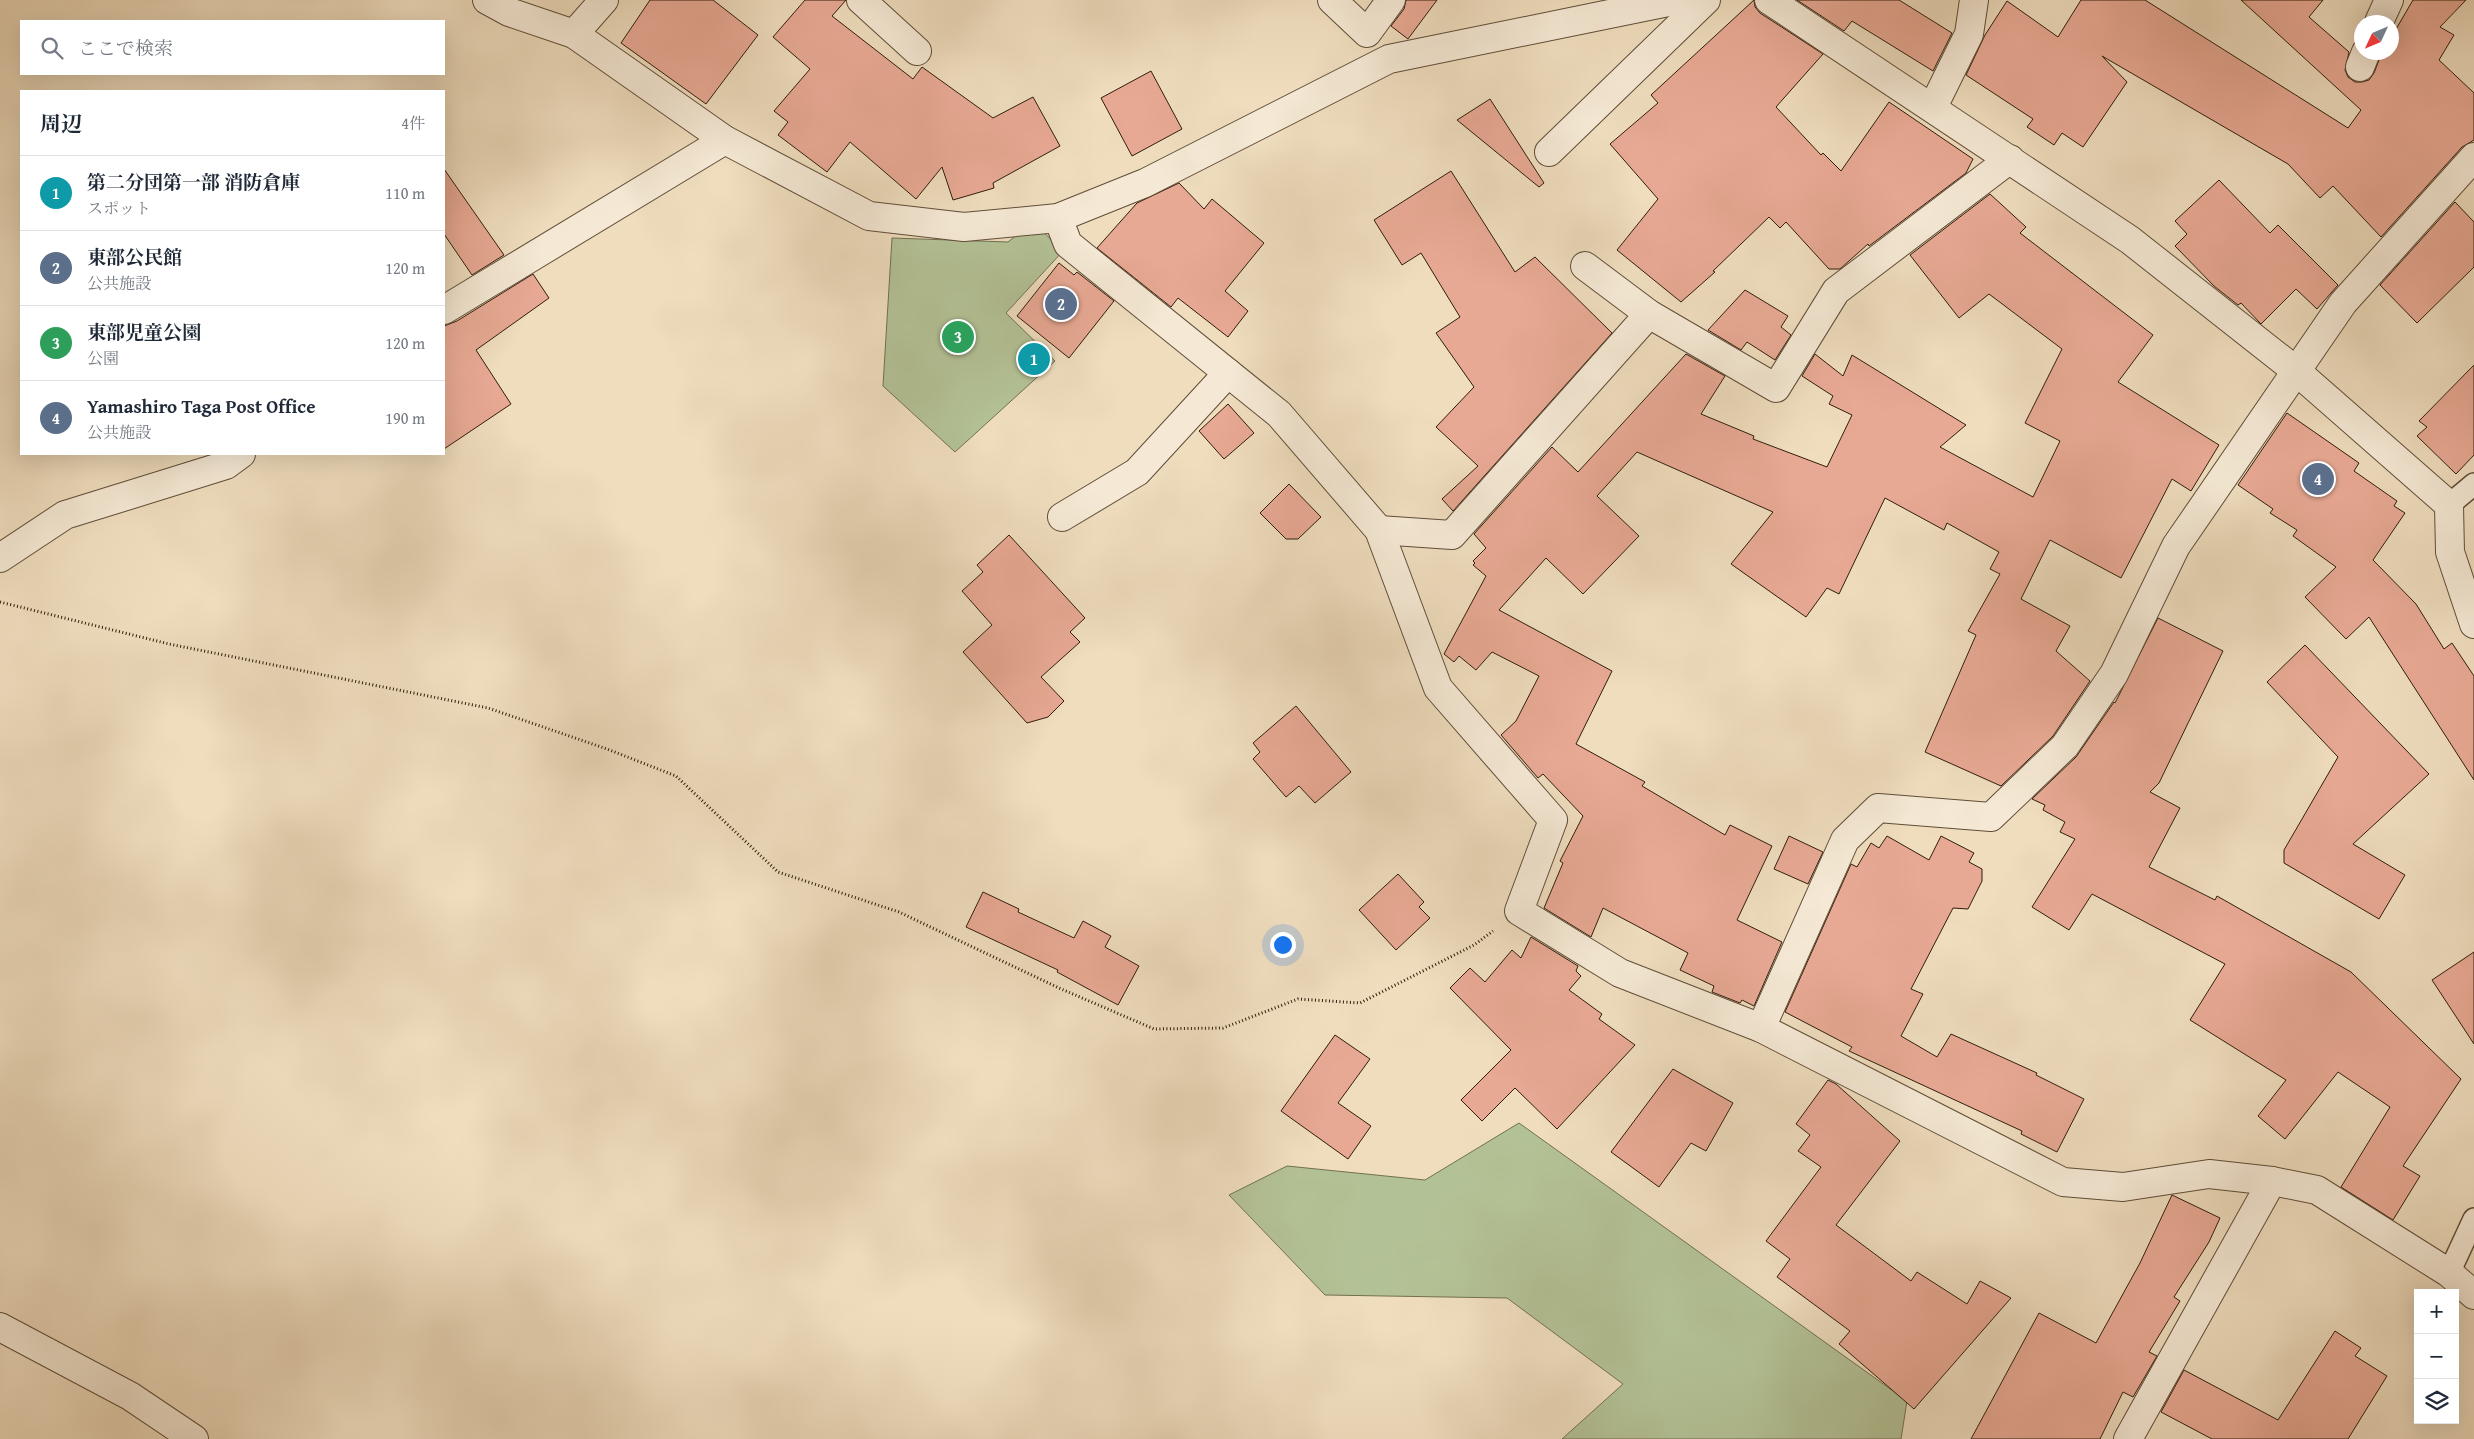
<!DOCTYPE html>
<html lang="ja">
<head>
<meta charset="utf-8">
<style>
	body { margin:0; font-family:"Gentium Book Plus","Noto Serif JP",serif; background:#f6f6f7; color:#1f2937 }
	.controls { position:absolute; right:15px; bottom:15px; display:grid; overflow:hidden; border-radius:0px; box-shadow:0 5px 20px #0002 }
	.controls button { width:45px; height:45px; display:grid; place-items:center; padding:0; border:0; border-bottom:1px solid #e0e1e3; background:#fff; color:#1f2937; font:25px sans-serif }
	.compass { position:absolute; left:2354px; top:15px; width:45px; height:45px; border-radius:50%; background:#fff; box-shadow:0 5px 20px #0002; rotate:226deg }
	.you { position:absolute; left:1282px; top:944px; width:18px; height:18px; margin:-12px; border:4px solid #fff; border-radius:50%; background:#1a73e8; box-shadow:0 0 0 8px #1a73e833 }
	.badge { display:grid; place-items:center; width:32px; height:32px; border-radius:50%; background:#8f2418; color:#fff; font-size:16px; font-weight:700 }
	.pin { position:absolute; translate:-50% -50%; border:2px solid #fff; box-shadow:0 1px 5px #0006 }
	.list { margin:0; padding:0; list-style:none }
	h2 { display:flex; justify-content:space-between; align-items:center; height:65px; margin:0; padding:0 20px; font-size:21px }
	h2 small { font-size:16px; font-weight:400; color:#747a83 }
	.list li { display:grid; grid-template-columns:32px 1fr auto; gap:15px; align-items:center; box-sizing:border-box; height:75px; padding:0 20px; border-top:1px solid #e0e1e3 }
	.list b { display:block; font-size:19px; white-space:nowrap }
	.list p { margin:0; font-size:16px; white-space:nowrap; color:#747a83 }
	.list em { font-size:16px; font-style:normal; color:#747a83 }
	.icon { flex:none; width:28px; height:28px; fill:none; stroke:currentColor; stroke-width:2; stroke-linecap:round; stroke-linejoin:round }
	.map { position:relative; flex:none; width:2474px; height:1439px; overflow:hidden }
	.search { position:absolute; background:#fff; box-shadow:0 5px 20px #0002; left:20px; top:20px; width:425px; height:55px; display:flex; align-items:center; gap:12px; box-sizing:border-box; padding:0 18px; border-radius:0px; color:#747a83; font-size:19px }
	.panel { position:absolute; background:#fff; box-shadow:0 5px 20px #0002; left:20px; top:90px; width:425px; height:365px; border-radius:0px }
	.map>svg:first-child { display:block }
	.green { fill:#b3c296; stroke:#727050 }
	.building { fill:#e8a994; stroke:#301d0b }
	.lines { fill:none; stroke-linecap:round; stroke-linejoin:round }
	.service-casing { stroke:#604d38; stroke-width:24 }
	.minor-casing { stroke:#604d38; stroke-width:30 }
	.tertiary-casing { stroke:#604d38; stroke-width:30 }
	.path { stroke:#301d0b; stroke-width:3; stroke-dasharray:1 2.5; stroke-linecap:butt }
	.service { stroke:#f5e9d5; stroke-width:21 }
	.minor { stroke:#f5e9d5; stroke-width:28 }
	.tertiary { stroke:#f5e9d5; stroke-width:28 }
</style>
</head>
<body>
<div class="map">
<svg width="2474" height="1439" viewBox="0 0 2474 1439">
	<rect width="100%" height="100%" fill="#efddbe"/>
	<filter id="stains"><feTurbulence type="fractalNoise" baseFrequency=".004" numOctaves="4"/><feColorMatrix values="0 0 0 0 .2 0 0 0 0 .09 0 0 0 0 .02 0 0 0 .5 -.17"/></filter>
	<radialGradient id="worn" r=".72"><stop offset=".6" stop-color="#630" stop-opacity="0"/><stop offset="1" stop-color="#630" stop-opacity=".3"/></radialGradient>
	<!-- green -->
	<g class="green">
		<polygon points="1033,222 1063,251 1006,313 1055,361 955,452 883,386 892,238 1008,242"/>
		<polygon points="1519,1123 1907,1401 1901,1439 1562,1439 1623,1384 1507,1298 1325,1295 1229,1195 1287,1166 1425,1180"/>
	</g>
	<!-- building -->
	<g class="building">
		<polygon points="650,0 713,0 758,35 706,104 621,43"/>
		<polygon points="805,0 846,0 832,16 913,79 922,67 993,118 1033,97 1060,146 993,183 994,188 953,200 942,167 916,199 850,142 827,172 778,135 788,122 774,111 810,69 773,37"/>
		<polygon points="1406,0 1437,0 1408,39 1391,26 1404,9"/>
		<polygon points="1754,0 1755,7 1760,13 1823,54 1776,107 1821,155 1823,153 1841,171 1889,102 1973,159 1966,173 1869,246 1868,244 1840,269 1829,269 1786,222 1780,228 1769,217 1713,271 1715,272 1681,302 1617,250 1658,199 1610,144 1658,103 1651,95"/>
		<polygon points="1797,0 1899,0 1952,33 1933,71 1852,21 1844,31"/>
		<polygon points="2081,0 2145,0 2348,128 2361,110 2241,0 2323,0 2309,17 2349,52 2345,70 2348,77 2355,82 2362,82 2369,80 2374,73 2382,52 2392,52 2392,36 2413,0 2466,0 2440,27 2454,35 2439,60 2474,93 2474,140 2462,147 2381,237 2333,186 2320,198 2288,164 2102,56 2127,82 2083,147 2062,133 2054,145 2027,127 2033,119 1966,75 1985,35 2007,1 2058,37"/>
		<polygon points="1151,71 1182,129 1132,156 1101,98"/>
		<polygon points="1490,99 1544,183 1539,187 1457,120"/>
		<polygon points="444,169 504,255 472,275 444,234"/>
		<polygon points="1451,171 1515,272 1535,257 1612,333 1453,511 1442,499 1478,466 1436,427 1474,387 1436,333 1460,317 1421,253 1402,265 1374,220"/>
		<polygon points="2219,180 2270,233 2278,225 2338,285 2317,309 2296,289 2261,324 2241,303 2238,305 2214,286 2175,246 2187,234 2175,221"/>
		<polygon points="1179,183 1204,209 1212,199 1264,243 1225,291 1248,311 1228,337 1178,298 1171,307 1097,248 1137,203"/>
		<polygon points="1990,194 2026,227 2020,233 2153,335 2118,382 2219,445 2191,491 2172,479 2121,578 2050,540 2021,599 2070,626 2056,651 2090,681 2053,736 2001,786 1925,752 1976,635 1968,631 2000,574 1990,569 1999,552 1947,523 1944,530 1885,498 1839,594 1827,588 1806,617 1731,564 1773,512 1637,452 1597,496 1639,536 1583,594 1546,558 1499,610 1612,671 1576,744 1645,782 1642,786 1725,835 1730,825 1772,846 1737,920 1782,942 1754,1006 1742,1000 1740,1003 1712,992 1714,986 1680,970 1688,953 1603,908 1591,937 1544,908 1563,863 1560,861 1583,816 1543,774 1538,778 1501,735 1516,721 1539,676 1492,652 1476,670 1459,656 1454,662 1444,654 1486,576 1473,565 1475,563 1473,561 1486,548 1474,534 1552,447 1578,472 1686,354 1725,376 1701,414 1754,436 1753,439 1827,467 1852,415 1829,404 1833,396 1802,376 1815,354 1843,376 1852,355 1966,425 1940,447 2033,497 2060,441 2025,423 2062,349 1989,294 1959,318 1910,255"/>
		<polygon points="2455,202 2474,222 2474,267 2417,323 2380,285"/>
		<polygon points="1059,263 1074,275 1077,272 1114,301 1069,358 1017,316"/>
		<polygon points="533,274 549,298 476,350 511,404 444,449 444,326 457,321"/>
		<polygon points="1745,290 1788,316 1781,327 1791,335 1775,360 1747,342 1741,350 1708,330"/>
		<polygon points="2474,365 2474,455 2456,474 2417,436 2427,427 2419,421"/>
		<polygon points="1228,404 1254,433 1224,459 1199,431"/>
		<polygon points="2287,413 2359,463 2354,471 2397,501 2394,506 2405,513 2373,560 2416,604 2444,649 2452,643 2474,676 2474,780 2369,617 2346,639 2305,597 2336,567 2293,536 2297,530 2270,513 2273,509 2238,485"/>
		<polygon points="1289,484 1321,517 1298,539 1286,539 1260,513"/>
		<polygon points="1009,535 1085,618 1070,632 1080,642 1041,677 1064,701 1048,717 1027,723 963,652 992,625 962,591 983,572 977,565"/>
		<polygon points="2158,618 2223,651 2159,783 2150,792 2180,808 2149,867 2215,900 2217,896 2351,972 2461,1079 2403,1166 2420,1176 2393,1220 2341,1187 2390,1107 2338,1072 2285,1139 2258,1116 2286,1080 2190,1020 2225,964 2092,894 2069,930 2032,907 2075,839 2060,832 2065,822 2043,810 2045,805 2032,799 2076,757 2114,702 2115,703"/>
		<polygon points="2305,645 2429,774 2353,844 2405,875 2379,919 2284,863 2284,850 2338,757 2267,682"/>
		<polygon points="1296,706 1351,772 1315,803 1299,786 1286,797 1253,759 1260,752 1253,743"/>
		<polygon points="1789,836 1823,852 1808,884 1774,869"/>
		<polygon points="1887,836 1929,860 1941,836 1974,853 1969,862 1982,869 1982,881 1968,909 1953,908 1911,989 1923,994 1901,1036 1937,1057 1951,1034 2037,1073 2036,1075 2084,1099 2057,1152 2021,1134 2022,1131 1849,1051 1852,1047 1785,1012 1851,864 1857,867 1871,843 1879,848"/>
		<polygon points="1398,874 1424,902 1419,907 1430,918 1396,950 1359,910"/>
		<polygon points="983,892 1019,909 1018,912 1074,938 1083,921 1111,936 1105,947 1139,966 1118,1005 1057,972 1058,970 966,927"/>
		<polygon points="1531,937 1578,966 1576,971 1581,976 1569,990 1602,1014 1599,1019 1635,1045 1557,1129 1515,1088 1482,1121 1461,1100 1511,1050 1450,988 1470,968 1485,982 1512,950 1521,958"/>
		<polygon points="2474,952 2474,1044 2432,980"/>
		<polygon points="1335,1035 1370,1059 1338,1103 1371,1126 1348,1159 1281,1111"/>
		<polygon points="1673,1069 1733,1103 1706,1151 1691,1143 1659,1187 1611,1152"/>
		<polygon points="1828,1080 1836,1084 1900,1141 1836,1225 1911,1281 1917,1272 1967,1304 1980,1281 2011,1298 1914,1409 1839,1344 1850,1331 1777,1277 1790,1259 1766,1241 1821,1167 1798,1151 1810,1135 1796,1124"/>
		<polygon points="2172,1195 2220,1218 2209,1242 2174,1297 2180,1301 2149,1352 2157,1356 2133,1397 2123,1392 2100,1439 1971,1439 2039,1313 2096,1343 2140,1263"/>
		<polygon points="2335,1331 2361,1348 2355,1356 2387,1376 2348,1439 2212,1439 2161,1412 2184,1370 2278,1420"/>
	</g>
	<g class="lines">
		<defs>
			<g id="service">
				<polyline points="2449,505 2474,484"/>
				<polyline points="2449,1273 2474,1219"/>
			</g>
			<g id="minor">
				<polyline points="487,0 509,12 574,34 725,140 869,216 964,227 1058,218 1145,183 1389,59 1678,0"/>
				<polyline points="861,0 917,51"/>
				<polyline points="1332,0 1367,33 1391,0"/>
				<polyline points="1769,0 2130,240 2295,370 2449,505 2450,552 2474,624"/>
				<polyline points="2379,22 2389,0"/>
				<polyline points="574,34 604,0"/>
				<polyline points="2360,67 2366,52"/>
				<polyline points="1933,107 1969,34 1974,0"/>
				<polyline points="1549,152 1706,0"/>
				<polyline points="1058,218 1068,244 1279,414 1379,530 1438,688 1553,820 1519,911 1620,973 1761,1028 2063,1182 2123,1187 2209,1174 2272,1181 2317,1190 2449,1273 2474,1295"/>
				<polyline points="1585,266 1649,314 1776,388 1836,291 2010,159"/>
				<polyline points="444,310 725,140"/>
				<polyline points="1062,517 1137,472 1228,373"/>
				<polyline points="1379,530 1452,535 1649,314"/>
				<polyline points="0,558 65,515 226,465 241,454"/>
				<polyline points="1761,1028 1845,840 1878,808 1991,817 2065,746 2114,674 2176,546 2343,303 2474,157"/>
				<polyline points="2128,1439 2272,1181"/>
			</g>
			<polyline id="tertiary" points="0,1327 130,1396 194,1439"/>
		</defs>
		<!-- service casing -->
		<use href="#service" class="service-casing"/>
		<!-- minor casing -->
		<use href="#minor" class="minor-casing"/>
		<!-- tertiary casing -->
		<use href="#tertiary" class="tertiary-casing"/>
		<!-- path -->
		<polyline class="path" points="0,602 169,644 488,708 607,749 676,776 778,872 899,912 1059,988 1154,1029 1223,1028 1298,999 1360,1003 1474,945 1493,931"/>
		<!-- service -->
		<use href="#service" class="service"/>
		<!-- minor -->
		<use href="#minor" class="minor"/>
		<!-- tertiary -->
		<use href="#tertiary" class="tertiary"/>
	</g>
	<rect width="100%" height="100%" filter="url(#stains)"/>
	<rect width="100%" height="100%" fill="url(#worn)"/>
</svg>
<div class="controls">
<button>+</button>
<button>−</button>
<button><svg class="icon" aria-label="layers" viewBox="0 0 24 24"><path d="M12 4l9 5-9 5-9-5zM3 14l9 5 9-5"/></svg></button>
</div>
<svg class="compass" viewBox="-18 -18 36 36"><path d="M0-13l5 13h-10z" fill="#e53935"/><path d="M0 13l5-13h-10z" fill="#747a83"/></svg>
<div class="you"></div>
<div class="pin badge" style="left:1034px;top:359px;background:#0f9aa8">1</div>
<div class="pin badge" style="left:1061px;top:304px;background:#5c6f8a">2</div>
<div class="pin badge" style="left:958px;top:337px;background:#2e9e5b">3</div>
<div class="pin badge" style="left:2318px;top:479px;background:#5c6f8a">4</div>
<div class="search"><svg class="icon" aria-label="search" viewBox="0 0 24 24"><circle cx="10" cy="10" r="6"/><path d="M15 15l6 6"/></svg>ここで検索</div>
<section class="panel">
<h2>周辺<small>4件</small></h2>
<ul class="list">
<li><span class="badge" style="background:#0f9aa8">1</span><div><b>第二分団第一部 消防倉庫</b><p>スポット</p></div><em>110 m</em></li>
<li><span class="badge" style="background:#5c6f8a">2</span><div><b>東部公民館</b><p>公共施設</p></div><em>120 m</em></li>
<li><span class="badge" style="background:#2e9e5b">3</span><div><b>東部児童公園</b><p>公園</p></div><em>120 m</em></li>
<li><span class="badge" style="background:#5c6f8a">4</span><div><b>Yamashiro Taga Post Office</b><p>公共施設</p></div><em>190 m</em></li>
</ul>
</section>
</div>
</body>
</html>
